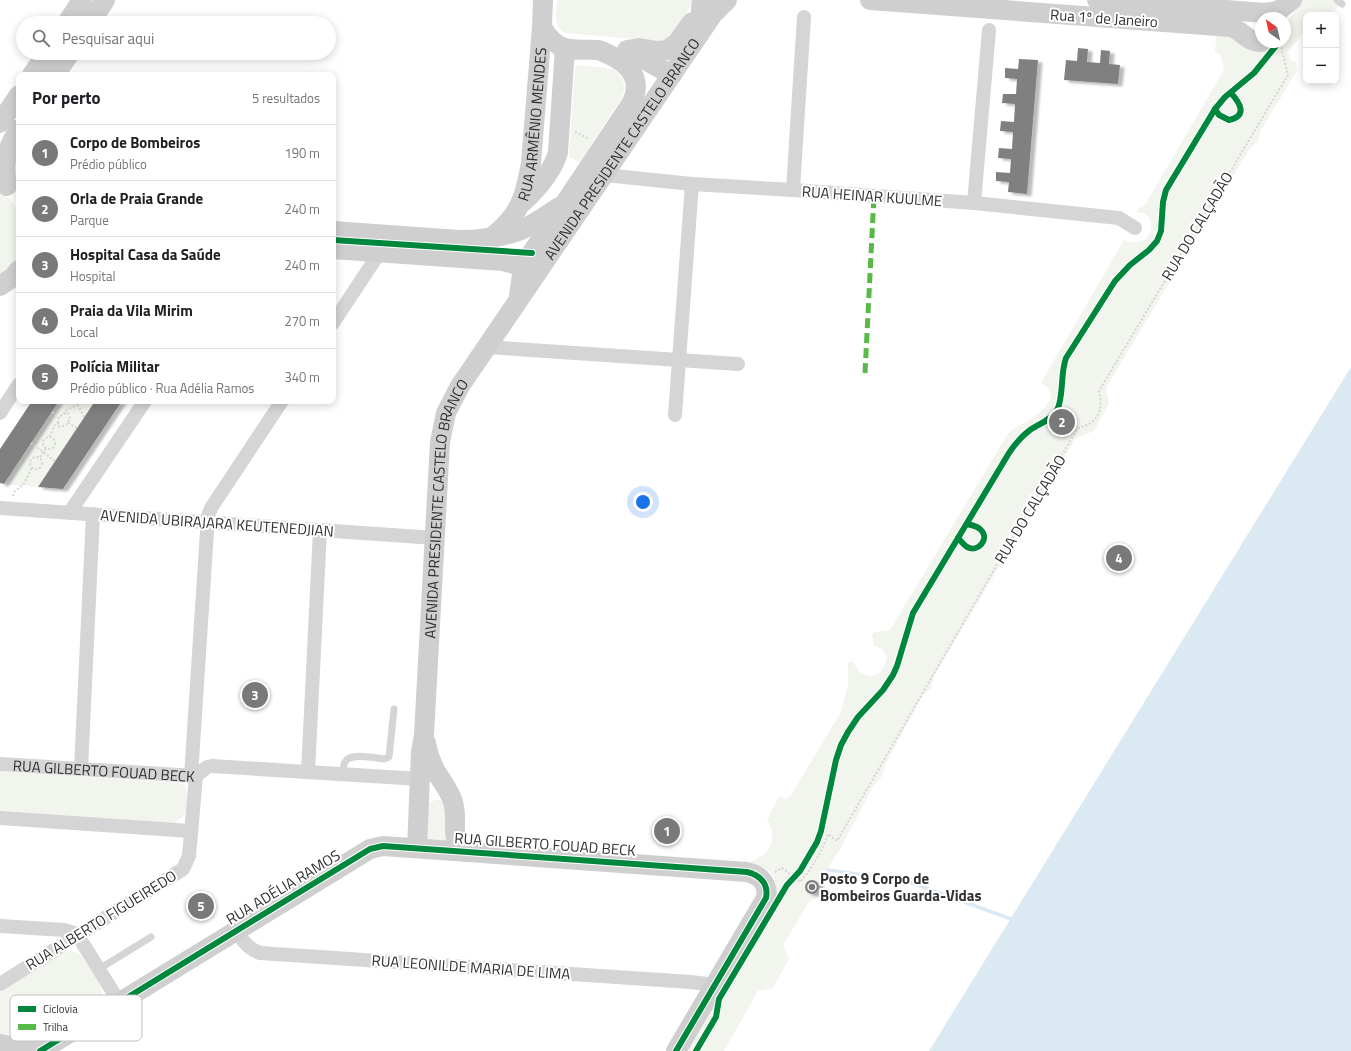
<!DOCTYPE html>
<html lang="pt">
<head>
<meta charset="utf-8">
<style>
	body { margin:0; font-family:"Titillium Web",sans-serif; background:#f6f6f6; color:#202124 }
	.controls { position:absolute; right:12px; top:12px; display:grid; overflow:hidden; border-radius:8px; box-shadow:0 2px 10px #0003 }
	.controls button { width:36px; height:36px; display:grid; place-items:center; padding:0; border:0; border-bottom:1px solid #e0e0e0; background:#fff; color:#202124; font:20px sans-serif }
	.compass { position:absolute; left:1255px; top:12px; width:36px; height:36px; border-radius:50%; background:#fff; box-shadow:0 2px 10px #0003; rotate:326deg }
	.you { position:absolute; left:643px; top:502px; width:14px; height:14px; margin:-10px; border:3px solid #fff; border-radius:50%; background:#1a73e8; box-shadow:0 0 0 6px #1a73e833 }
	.badge { display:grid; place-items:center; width:26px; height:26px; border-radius:50%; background:#797979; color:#fff; font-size:13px; font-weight:700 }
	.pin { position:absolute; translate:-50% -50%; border:2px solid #fff; box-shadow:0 1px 4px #0006 }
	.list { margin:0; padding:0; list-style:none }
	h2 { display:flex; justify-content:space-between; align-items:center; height:52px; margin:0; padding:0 16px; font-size:17px }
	h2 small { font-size:13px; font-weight:400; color:#757577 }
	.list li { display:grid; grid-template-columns:26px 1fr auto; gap:12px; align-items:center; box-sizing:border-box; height:56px; padding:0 16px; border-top:1px solid #e0e0e0 }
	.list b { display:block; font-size:15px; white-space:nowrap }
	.list p { margin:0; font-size:13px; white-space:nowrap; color:#757577 }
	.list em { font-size:13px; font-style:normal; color:#757577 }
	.icon { flex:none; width:22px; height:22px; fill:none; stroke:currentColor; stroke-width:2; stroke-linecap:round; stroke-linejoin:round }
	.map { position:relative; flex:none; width:1351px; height:1051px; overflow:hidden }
	.search { position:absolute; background:#fff; box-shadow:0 2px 10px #0003; left:16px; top:16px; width:320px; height:44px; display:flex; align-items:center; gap:10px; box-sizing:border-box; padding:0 14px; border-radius:22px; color:#757577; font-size:15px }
	.panel { position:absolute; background:#fff; box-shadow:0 2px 10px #0003; left:16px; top:72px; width:320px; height:332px; border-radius:8px }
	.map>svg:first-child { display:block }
	.green { fill:#f1f5ed }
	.water { fill:#dbe9f2 }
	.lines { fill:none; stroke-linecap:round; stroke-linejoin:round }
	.stream { stroke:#dbe9f2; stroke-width:3.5 }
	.building { fill:#808080; filter:url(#shadow) }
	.path { stroke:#d5d5d5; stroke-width:2; stroke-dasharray:2 2; stroke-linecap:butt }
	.lane { stroke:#d5d5d5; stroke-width:7 }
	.street { stroke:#d5d5d5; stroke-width:14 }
	.secondary { stroke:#cfcfcf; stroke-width:20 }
	.quiet { stroke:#58b947; stroke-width:5; stroke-dasharray:10 5; stroke-linecap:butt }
	.cycleway-casing { stroke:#fff; stroke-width:8 }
	.cycleway { stroke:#00873e; stroke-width:6 }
	.poi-dot { fill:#797979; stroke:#fff; stroke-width:1.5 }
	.labels { text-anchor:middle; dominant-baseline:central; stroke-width:4; stroke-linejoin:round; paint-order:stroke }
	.street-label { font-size:15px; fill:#313131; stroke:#fff }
	.poi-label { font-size:15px; font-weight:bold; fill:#313131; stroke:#fff; text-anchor:start }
	.key { fill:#fff; stroke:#c1c1c1; stroke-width:1 }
	.key-label { font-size:11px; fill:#313131 }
</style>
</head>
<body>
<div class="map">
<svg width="1351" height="1051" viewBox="0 0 1351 1051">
	<defs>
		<filter id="shadow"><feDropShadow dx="4.5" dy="2.5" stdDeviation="1" flood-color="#0004"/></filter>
	</defs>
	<rect width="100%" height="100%" fill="#fff"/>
	<!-- green -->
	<g class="green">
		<path d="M557,0H692L691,6L671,35L668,38L658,41L565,33C553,26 556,13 557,0Z"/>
		<path d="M1302,0H1342L1332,15H1306V29L1288,52L1291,61H1295L1297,71L1261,130L1258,141L1250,148L1106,388L1109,404L1094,431L1076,438L933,678L932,688L923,695L884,767C884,776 879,780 873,786L841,848L823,875L825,882V888L822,893L819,897L809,902L783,945L789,959L773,988L758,991L724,1051H682L775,893C779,875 768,867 752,865L751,861C770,856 779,837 767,820L779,796L785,799L791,795L841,712L848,685V662H854C856,672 868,680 878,674C884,670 885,663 887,657C884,650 881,648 874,646L872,634L875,632L890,630L1009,432C1022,424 1072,399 1041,383L1124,240C1153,252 1158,218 1143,213C1141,212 1139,213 1136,213L1139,208L1145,205L1224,70L1221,56L1215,51L1217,32L1267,47L1273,42H1285V26Z"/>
		<path d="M578,65L613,69C623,78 627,83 622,97L580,162L569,157L575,68Z"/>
		<polygon points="0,190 13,203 19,214 19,254 15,263 0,278"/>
		<polygon points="59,401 95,401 38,487 4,484"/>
		<path d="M0,771L179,783L184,785L187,789C187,802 189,820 172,823L0,812Z"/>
		<polygon points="435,800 440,800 447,804 447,840 442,843 427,839 426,805 431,802"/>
		<path d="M70,951L78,953L82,957C88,967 106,987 102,999C101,1002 99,1004 96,1006L45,1038C30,1043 15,1039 0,1037V992L64,952Z"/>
	</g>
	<!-- water -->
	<polygon class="water" points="1351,367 1351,1051 929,1051"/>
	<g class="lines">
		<!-- stream -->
		<polyline class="stream" points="828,870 886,878 915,884 1011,919"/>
	</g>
	<!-- building -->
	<g class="building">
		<polygon points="1078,48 1088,49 1087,62 1100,63 1101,50 1110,51 1109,64 1120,65 1118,84 1064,80 1066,60 1077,61"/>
		<polygon points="1019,59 1038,60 1027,194 1008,192 1009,182 996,181 996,172 1010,173 1011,159 998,158 999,148 1012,149 1013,132 1000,131 1001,121 1014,122 1015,104 1002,103 1003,94 1016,94 1017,79 1005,78 1005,68 1018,69"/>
		<polygon points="32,401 59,401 4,484 0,483 0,449"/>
		<polygon points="95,401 122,401 63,489 38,487"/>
		<circle cx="812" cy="887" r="7"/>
	</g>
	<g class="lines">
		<!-- path -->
		<g class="path">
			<polyline points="575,132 589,139"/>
			<polyline points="76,401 84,417"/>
			<polyline points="91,401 95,402"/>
			<polyline points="52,412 59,417"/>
			<polyline points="64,414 65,411 78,404"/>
			<polyline points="68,423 77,428"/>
			<circle cx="49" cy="443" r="6"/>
			<polyline points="50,437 54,426 58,422 59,417 64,414 68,413 70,418 66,425 60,427 58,426 58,422"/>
			<polyline points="31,443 55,461"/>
			<circle cx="36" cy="463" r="6"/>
			<polyline points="40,457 46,448"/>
			<polyline points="13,496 15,491 23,485 32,468"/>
			<path d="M775,872L782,868L800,882C812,868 822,852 828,834L837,841L1003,554L1078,428C1098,424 1104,410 1099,391L1288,75L1280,42"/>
			<polyline points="696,1047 703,1051"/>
		</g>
		<!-- lane -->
		<g class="lane">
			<polyline points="1337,0 1342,4"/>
			<path d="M343,774C343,770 343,765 345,762C350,752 375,758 384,759L389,757L394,709"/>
			<polyline points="99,969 151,937"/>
		</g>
		<!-- street -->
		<g class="street">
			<polyline points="605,175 692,184 793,190 974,203 1119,218 1135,228"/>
			<polyline points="793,190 804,17"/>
			<polyline points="974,203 989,30"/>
			<polyline points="333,323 380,252"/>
			<polyline points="487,347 738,364"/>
			<polyline points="0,413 19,384"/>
			<polyline points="675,415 692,184"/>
			<polyline points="0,508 435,538"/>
			<polyline points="70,512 145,401"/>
			<path id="s1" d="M0,764L196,776L207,767L212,766L420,779"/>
			<polyline points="81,769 93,514"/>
			<polyline points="308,772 320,530"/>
			<polyline points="191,776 208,516 211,508 282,401"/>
			<polyline points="0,818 191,831"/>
			<polyline points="0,926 64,930 77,934"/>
			<path d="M235,931C243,940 248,949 260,953L691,982L715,985"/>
			<polyline points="77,934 119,1002"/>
			<polyline points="0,984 183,869 189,856 196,776"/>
		</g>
		<!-- secondary -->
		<g class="secondary">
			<path d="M870,0L1231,27C1243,31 1248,43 1261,42"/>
			<polyline points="1097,0 1265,13 1278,11 1292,0"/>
			<polyline points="67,23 82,0"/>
			<polyline points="90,23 105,0"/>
			<polyline points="700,33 701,9 702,0"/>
			<polyline points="627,50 639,48 657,51 667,50 677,43 692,22"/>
			<polyline points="629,51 672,75"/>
			<polyline points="32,75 47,53"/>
			<polyline points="55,75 70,53"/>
			<polyline points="0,123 19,95"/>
			<path d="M7,186C3,163 6,149 19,129"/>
			<path d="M523,202C537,189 553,171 558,152L565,48"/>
			<path d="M333,231L459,240C480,240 502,237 521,230C535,224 547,215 559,207"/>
			<path id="s2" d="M492,237C502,229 513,218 519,206C526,193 528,177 531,163L542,27L543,0"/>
			<polyline points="333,249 503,261 535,270"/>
			<polyline points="0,286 13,277 19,270"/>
			<path d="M519,296L523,266L631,104C643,81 631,65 610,55C606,53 602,51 598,50C587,49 575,51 564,48C554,44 547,36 542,27"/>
			<path d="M426,743C428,754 432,765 438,775C444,784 450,792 453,802C459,821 448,836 465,852"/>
			<path id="s3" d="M417,848L421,752L424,735L440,442L446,413L460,386L713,14L727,0"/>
			<polyline points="0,1044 34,1051"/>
			<path d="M40,1051L370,849L383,846L747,872C760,875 769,884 766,898L676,1051"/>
		</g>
		<!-- quiet -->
		<polyline class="quiet" points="865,373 874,196"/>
		<defs>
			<g id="cycleway">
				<path d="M1215,109L1219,115L1229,120C1248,116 1240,103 1231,93"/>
				<polyline points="333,240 532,253"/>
				<path d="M958,538C961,541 964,545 967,547C978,553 990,539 981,530C978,526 971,525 967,524"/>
				<path d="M40,1051L370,849L383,846L747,872C760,875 769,884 766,898L676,1051"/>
				<path d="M696,1051L716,1017L719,999L787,885L800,871L817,842L821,831L836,760L841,745L848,732L858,717L883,690L893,675L897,666L913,613L1009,453C1015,444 1022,436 1030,430C1039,424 1051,420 1057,410C1064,398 1060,374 1066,358L1115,281L1130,265L1149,250L1157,241L1161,231L1163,202L1166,190L1215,109L1225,97L1254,73L1279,42"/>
			</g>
		</defs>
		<!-- cycleway casing -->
		<use href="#cycleway" class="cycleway-casing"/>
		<!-- cycleway -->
		<use href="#cycleway" class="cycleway"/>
	</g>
	<!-- markers -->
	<circle class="poi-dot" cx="812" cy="887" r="4"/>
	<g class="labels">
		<!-- street labels -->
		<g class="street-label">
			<text transform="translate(1104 18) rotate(4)">Rua 1º de Janeiro</text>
			<text stroke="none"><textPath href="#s2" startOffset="125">RUA ARMÊNIO MENDES</textPath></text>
			<text stroke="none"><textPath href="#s3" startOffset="754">AVENIDA PRESIDENTE CASTELO BRANCO</textPath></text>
			<text transform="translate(872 196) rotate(4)">RUA HEINAR KUULME</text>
			<text transform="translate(1197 226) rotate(-59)">RUA DO CALÇADÃO</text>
			<text transform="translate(1030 509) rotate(-59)">RUA DO CALÇADÃO</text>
			<text stroke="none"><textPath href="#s3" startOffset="342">AVENIDA PRESIDENTE CASTELO BRANCO</textPath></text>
			<text transform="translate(217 523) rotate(4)">AVENIDA UBIRAJARA KEUTENEDJIAN</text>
			<text stroke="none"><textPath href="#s1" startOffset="104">RUA GILBERTO FOUAD BECK</textPath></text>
			<text transform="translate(545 844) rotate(4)">RUA GILBERTO FOUAD BECK</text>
			<text transform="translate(283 887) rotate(-31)">RUA ADÉLIA RAMOS</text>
			<text transform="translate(101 920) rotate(-32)">RUA ALBERTO FIGUEIREDO</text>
			<text transform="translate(471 967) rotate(4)">RUA LEONILDE MARIA DE LIMA</text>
		</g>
		<!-- poi labels -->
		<g class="poi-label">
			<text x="820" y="878">Posto 9 Corpo de<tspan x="820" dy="17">Bombeiros Guarda-Vidas</tspan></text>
		</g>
	</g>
	<!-- legend -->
	<rect x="10" y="995" width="132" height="46" rx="6" class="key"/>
	<rect x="18" y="1006" width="18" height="6" fill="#00873e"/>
	<rect x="18" y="1024" width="18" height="6" fill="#58b947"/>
	<g class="key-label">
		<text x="43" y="1013">Ciclovia</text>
		<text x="43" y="1031">Trilha</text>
	</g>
</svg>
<div class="controls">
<button>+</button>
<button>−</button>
</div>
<svg class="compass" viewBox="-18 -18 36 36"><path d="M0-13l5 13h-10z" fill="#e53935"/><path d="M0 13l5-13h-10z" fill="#757577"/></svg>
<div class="you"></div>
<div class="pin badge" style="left:667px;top:831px">1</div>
<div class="pin badge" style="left:1062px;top:422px">2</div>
<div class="pin badge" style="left:255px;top:695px">3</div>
<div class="pin badge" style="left:1119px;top:558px">4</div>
<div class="pin badge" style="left:201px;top:906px">5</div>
<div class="search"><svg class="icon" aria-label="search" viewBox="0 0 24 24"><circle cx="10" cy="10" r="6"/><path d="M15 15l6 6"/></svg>Pesquisar aqui</div>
<section class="panel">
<h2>Por perto<small>5 resultados</small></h2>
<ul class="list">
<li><span class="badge">1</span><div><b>Corpo de Bombeiros</b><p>Prédio público</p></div><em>190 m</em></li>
<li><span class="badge">2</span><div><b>Orla de Praia Grande</b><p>Parque</p></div><em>240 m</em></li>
<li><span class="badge">3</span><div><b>Hospital Casa da Saúde</b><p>Hospital</p></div><em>240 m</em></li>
<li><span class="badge">4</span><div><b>Praia da Vila Mirim</b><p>Local</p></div><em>270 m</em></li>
<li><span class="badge">5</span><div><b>Polícia Militar</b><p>Prédio público · Rua Adélia Ramos</p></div><em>340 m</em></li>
</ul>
</section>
</div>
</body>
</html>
